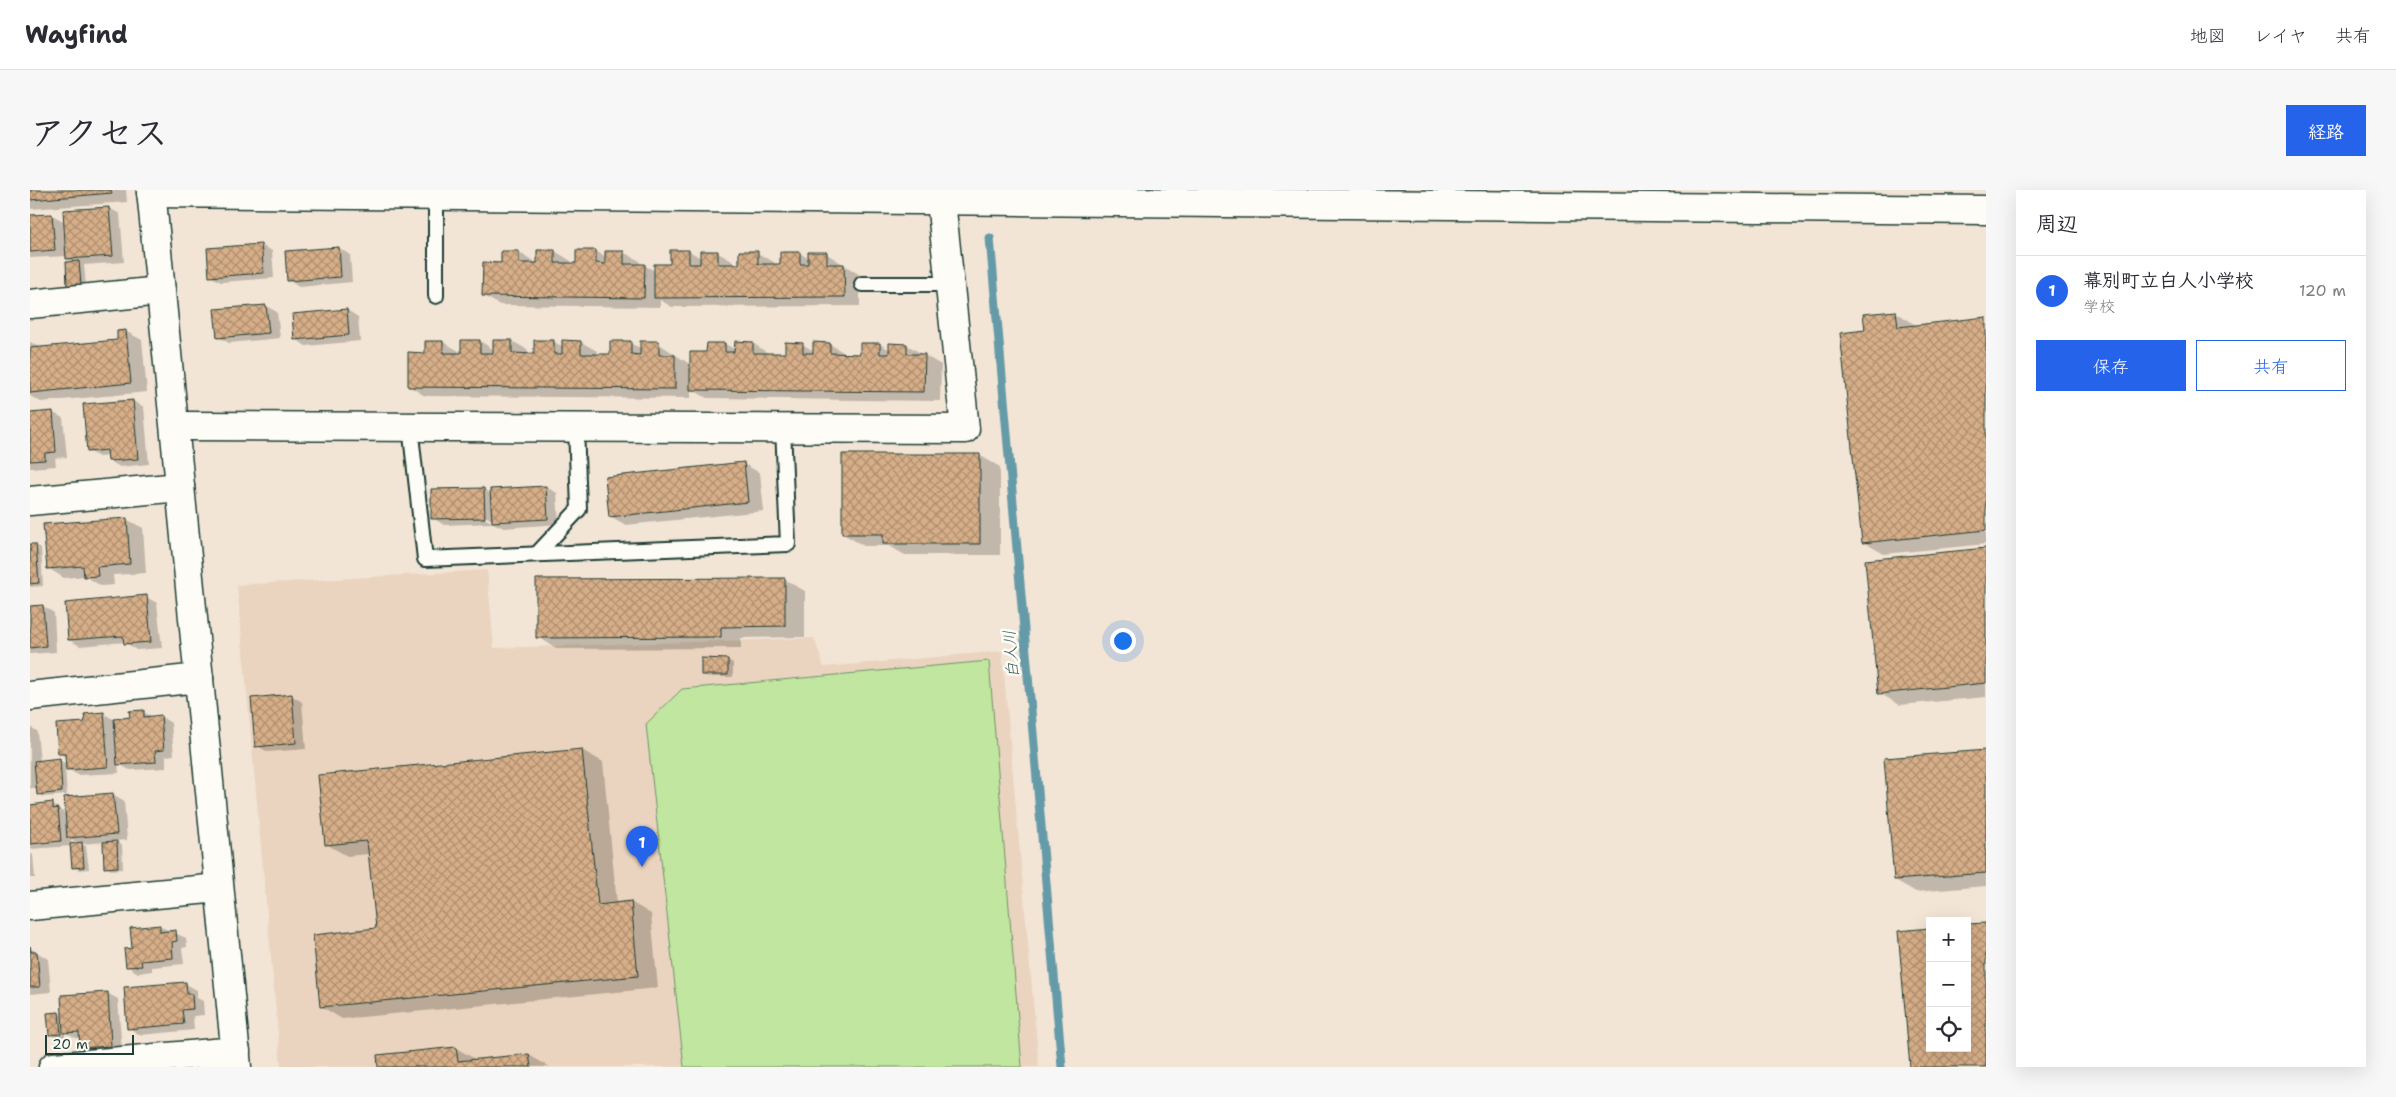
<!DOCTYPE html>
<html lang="ja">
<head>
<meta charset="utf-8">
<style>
	body { margin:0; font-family:"Shantell Sans","Klee One",sans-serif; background:#f7f7f7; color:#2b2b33 }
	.controls { position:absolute; right:15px; bottom:15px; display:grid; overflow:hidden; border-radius:0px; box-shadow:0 5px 20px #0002 }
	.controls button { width:45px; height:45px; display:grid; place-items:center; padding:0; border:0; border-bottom:1px solid #e1e1e2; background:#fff; color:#2b2b33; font:25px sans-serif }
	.scale { position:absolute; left:15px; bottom:12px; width:89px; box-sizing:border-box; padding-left:5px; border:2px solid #1f3d34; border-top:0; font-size:14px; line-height:18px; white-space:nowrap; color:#1f3d34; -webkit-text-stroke:4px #fdfcf7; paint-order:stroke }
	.you { position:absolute; left:1092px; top:450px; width:18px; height:18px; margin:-12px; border:4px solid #fff; border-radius:50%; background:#1a73e8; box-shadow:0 0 0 8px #1a73e833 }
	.badge { display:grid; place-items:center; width:32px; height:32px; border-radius:50%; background:#2563eb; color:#fff; font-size:16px; font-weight:700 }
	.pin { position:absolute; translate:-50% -41px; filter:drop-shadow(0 1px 2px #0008) }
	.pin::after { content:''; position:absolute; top:26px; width:18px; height:15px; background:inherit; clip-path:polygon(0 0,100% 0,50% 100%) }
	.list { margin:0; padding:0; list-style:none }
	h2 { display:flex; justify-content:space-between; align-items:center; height:65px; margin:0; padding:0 20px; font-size:21px }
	h2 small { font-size:16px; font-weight:400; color:#7c7c81 }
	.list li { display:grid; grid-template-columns:32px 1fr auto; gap:15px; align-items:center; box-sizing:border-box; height:70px; padding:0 20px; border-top:1px solid #e1e1e2 }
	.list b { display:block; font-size:19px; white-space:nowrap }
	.list p { margin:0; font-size:16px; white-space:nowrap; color:#7c7c81 }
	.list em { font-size:16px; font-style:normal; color:#7c7c81 }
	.actions { display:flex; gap:10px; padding:15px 20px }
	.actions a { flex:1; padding:11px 0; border:1px solid #2563eb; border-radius:0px; text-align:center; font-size:18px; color:#2563eb }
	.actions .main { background:#2563eb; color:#fff }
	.icon { flex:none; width:28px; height:28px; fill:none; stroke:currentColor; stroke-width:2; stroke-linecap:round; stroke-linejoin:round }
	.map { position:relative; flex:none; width:1956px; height:877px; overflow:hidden; border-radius:0px }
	header { display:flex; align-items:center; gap:30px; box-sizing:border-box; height:70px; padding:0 25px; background:#fff; border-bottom:1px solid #e1e1e2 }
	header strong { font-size:24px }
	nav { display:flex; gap:28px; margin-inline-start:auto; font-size:18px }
	.intro { display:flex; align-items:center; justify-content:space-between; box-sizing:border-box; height:120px; padding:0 30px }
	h1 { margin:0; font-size:35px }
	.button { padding:12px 22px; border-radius:0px; background:#2563eb; color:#fff; font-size:18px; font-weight:700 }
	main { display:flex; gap:30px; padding:0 30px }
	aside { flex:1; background:#fff; border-radius:0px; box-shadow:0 5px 20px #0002 }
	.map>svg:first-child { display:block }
	.built { fill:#ead4bf }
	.grass { fill:#c1e6a0; stroke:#70926a }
	.shadow { fill:#0003; fill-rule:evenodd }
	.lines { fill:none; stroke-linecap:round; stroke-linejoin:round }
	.stream { stroke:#659ba8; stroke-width:9 }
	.building { fill:url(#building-cross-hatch); stroke:#1f3d34 }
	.lane-casing { stroke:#1f3d34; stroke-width:18 }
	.street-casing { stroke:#1f3d34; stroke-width:31 }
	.lane { stroke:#fdfcf7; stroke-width:14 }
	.street { stroke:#fdfcf7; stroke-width:28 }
	.labels { text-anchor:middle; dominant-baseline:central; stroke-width:5; stroke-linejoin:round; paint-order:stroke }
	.water-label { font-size:16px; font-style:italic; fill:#365c5b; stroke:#fdfcf7 }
</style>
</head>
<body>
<header>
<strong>Wayfind</strong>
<nav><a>地図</a><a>レイヤ</a><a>共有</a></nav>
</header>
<div class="intro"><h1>アクセス</h1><a class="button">経路</a></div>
<main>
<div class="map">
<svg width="1956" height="877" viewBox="0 0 1956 877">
	<defs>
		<pattern id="building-cross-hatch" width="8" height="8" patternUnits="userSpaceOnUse" patternTransform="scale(1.25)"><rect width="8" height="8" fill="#d7ae88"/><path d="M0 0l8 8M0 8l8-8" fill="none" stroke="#ae8f70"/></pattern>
	</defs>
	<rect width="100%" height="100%" fill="#f2e5d6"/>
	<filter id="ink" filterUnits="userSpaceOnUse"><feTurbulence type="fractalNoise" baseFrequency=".02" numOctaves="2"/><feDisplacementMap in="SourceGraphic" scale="10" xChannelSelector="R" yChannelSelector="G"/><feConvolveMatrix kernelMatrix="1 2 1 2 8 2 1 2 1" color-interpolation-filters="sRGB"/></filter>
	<g filter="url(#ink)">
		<!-- built -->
		<polygon class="built" points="457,380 464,458 784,448 794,477 972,461 1009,877 251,877 207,395"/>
		<!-- grass -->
		<polygon class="grass" points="959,471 992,877 654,877 616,534 652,499"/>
		<!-- shadow -->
		<g class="shadow">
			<polygon points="0,0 96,0 97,12 0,19"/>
			<polygon points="79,18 90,24 94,72 54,75 56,97 44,98 39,95 44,72 37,69 37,66 0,68 0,26 22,25 35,32 34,21"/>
			<polygon points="231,55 242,61 244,88 191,92 180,86"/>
			<polygon points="309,58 320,65 322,92 269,97 258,90"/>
			<polygon points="508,61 525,61 541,71 541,75 547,75 566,61 576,67 593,62 610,71 610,75 614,75 625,81 642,75 659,61 671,68 671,63 688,63 704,72 704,75 710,75 727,63 744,72 744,75 751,75 751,63 770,63 779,69 797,64 830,85 830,116 642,117 630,110 630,117 470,115 454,106 472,74 489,62 508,74"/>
			<polygon points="236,116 247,122 250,148 199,153 188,147"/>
			<polygon points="317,120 328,127 330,151 276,156 265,149"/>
			<polygon points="1866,122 1887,136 1956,129 1956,354 1854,364 1833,352 1836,141"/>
			<polygon points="95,141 112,150 117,202 11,212 0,206 0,152 12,158 89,151"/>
			<polygon points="450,151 464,160 464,151 482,151 498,160 498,165 505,165 523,151 533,157 533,151 551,152 567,161 567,166 581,166 600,153 612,159 628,153 661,175 695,154 706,160 706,153 723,153 739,164 756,164 772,154 784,161 800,154 816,164 832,165 850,154 860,160 860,155 877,155 911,175 910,211 677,208 661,199 661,208 395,206 379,196 397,164 413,152 429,161 429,164 432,164"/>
			<polygon points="103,211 114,217 119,274 90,277 79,271 79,266 69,267 58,261"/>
			<polygon points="22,222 33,228 37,267 25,268 26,276 0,278 0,224"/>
			<polygon points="949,265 970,277 970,365 875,365 859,356 834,356 813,344"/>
			<polygon points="714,274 730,283 734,321 596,335 580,326 576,288"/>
			<polygon points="516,297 527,303 529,334 474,338 463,333 463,331 451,323 449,325 463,333 414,335 403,328 454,299 461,304"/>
			<polygon points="96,329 113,338 116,383 83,385 84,395 71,396 55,386 34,388 18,378"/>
			<polygon points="6,355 11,358 13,396 0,397 0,356"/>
			<polygon points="1956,359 1956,507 1870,515 1849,503"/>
			<polygon points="754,389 775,401 775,447 711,448 711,458 528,459 508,447"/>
			<polygon points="116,407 127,413 132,458 106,460 95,452 50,456 39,450"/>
			<polygon points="13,416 24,423 26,462 0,464 0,417"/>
			<polygon points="698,470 703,473 703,487 678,487 673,484"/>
			<polygon points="261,505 272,512 276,559 238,562 227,556"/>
			<polygon points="113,522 123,527 130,526 141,533 144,565 136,566 136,578 100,580 88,574 89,583 48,585 35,578 37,605 13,607 8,604 8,598 0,598 0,537 7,541 10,572 29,570 37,574 36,567 29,563 56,533 74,524 85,530 101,528"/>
			<polygon points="552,560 573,572 587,714 601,712 621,724 628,798 312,829 292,817 348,739 340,664 317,666 296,654"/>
			<polygon points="1956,562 1956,696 1886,702 1865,690"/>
			<path d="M83,604L94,611L97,650L84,651L92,655L93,679L81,680L76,677L74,652L52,654L56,656L59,679L49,680L43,677L42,656L0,659V616L22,614L37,625ZM41,649L49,654L42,655Z"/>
			<polygon points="0,663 3,665 5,688 0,688"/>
			<polygon points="129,736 156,748 157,757 152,758 154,774 122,777 122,781 108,783 97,776 104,759"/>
			<polygon points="0,758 18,769 21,802 0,804"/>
			<polygon points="156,794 167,800 167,808 173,811 174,825 163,826 164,840 110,845 99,838"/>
			<polygon points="77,803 88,809 92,862 62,864 51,857 50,848 46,848 35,842 35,847 25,847 20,844 29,823 34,826"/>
			<polygon points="426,858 447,870 499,865 520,877 349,877"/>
		</g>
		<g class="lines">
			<!-- stream -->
			<polyline class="stream" points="960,48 1032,877"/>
		</g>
		<!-- building -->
		<g class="building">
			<polygon points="0,0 81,0 82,3 0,10"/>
			<polygon points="79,17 83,66 36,69 33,20"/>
			<polygon points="22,24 25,60 0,62 0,25"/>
			<polygon points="231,54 234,83 179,87 177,58"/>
			<polygon points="309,57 311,87 257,91 255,61"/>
			<polygon points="507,60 525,60 525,73 546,73 546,60 566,60 566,73 575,74 575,61 594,61 594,74 615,74 614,108 452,106 453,72 471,73 471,61 489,61 489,73 507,73"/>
			<polygon points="640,60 659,60 659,74 670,74 670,61 688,61 688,74 709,74 709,61 728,61 728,74 750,74 750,62 770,62 770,74 778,74 778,62 797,62 797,74 814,74 815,107 624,108 624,74 640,74"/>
			<polygon points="49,71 51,95 37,96 36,72"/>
			<polygon points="236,115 239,143 187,148 184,119"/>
			<polygon points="317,119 319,145 264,150 262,124"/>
			<polygon points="1866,121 1868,137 1956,127 1956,340 1832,353 1810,143 1835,140 1833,124"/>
			<polygon points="96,140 101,193 0,203 0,158 87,150 87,141"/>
			<polygon points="431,150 450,150 450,163 463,163 463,150 482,150 482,163 504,164 504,150 524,150 524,164 532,164 532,150 551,151 551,164 580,164 580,151 601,151 601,164 610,165 610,151 629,151 629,165 645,165 645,199 378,197 378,162 395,163 395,151 413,151 413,163 431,163"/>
			<polygon points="705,151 723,152 723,163 755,163 755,152 773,153 773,163 783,163 783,152 800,153 800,163 830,164 830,153 850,153 850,164 859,164 859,153 877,154 877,164 895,164 894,202 660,200 660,162 676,162 677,153 695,153 695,162 704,162"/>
			<polygon points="103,210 108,269 78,271 77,260 57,262 53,214"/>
			<polygon points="23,221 26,262 15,263 15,270 0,271 0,223"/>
			<polygon points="812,264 950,264 950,354 853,354 853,344 812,344"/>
			<polygon points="714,272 718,312 579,327 575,287"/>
			<polygon points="516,296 518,329 462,332 460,299"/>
			<polygon points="454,298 455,328 401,329 401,299"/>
			<polygon points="97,328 100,374 67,377 68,386 54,387 53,376 17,379 13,334"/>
			<polygon points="0,354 6,354 9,393 0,394"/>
			<polygon points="1956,358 1956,493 1848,504 1835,370"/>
			<polygon points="755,388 755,436 691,437 691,447 506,448 506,389"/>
			<polygon points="117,405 121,452 94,454 93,446 38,450 35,413"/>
			<polygon points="13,415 16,456 0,458 0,416"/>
			<polygon points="671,468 698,469 698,485 671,485"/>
			<polygon points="262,504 266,553 225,557 221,508"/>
			<polygon points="114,520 114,527 131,525 134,560 125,561 126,572 87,575 84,529 100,527 99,521"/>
			<polygon points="74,522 78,577 36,580 35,564 28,564 26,534 55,532 54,524"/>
			<polygon points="552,559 568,715 601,711 608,786 290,817 283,745 346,738 337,651 295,655 288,585"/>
			<polygon points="1956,560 1956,683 1864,690 1854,568"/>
			<polygon points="30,568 32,602 7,605 4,571"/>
			<polygon points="83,603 87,644 37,648 34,607"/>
			<polygon points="23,612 23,619 28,618 31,651 0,654 0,615"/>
			<polygon points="87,651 88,677 74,678 73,652"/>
			<polygon points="52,652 54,677 42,678 40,654"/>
			<polygon points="1956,733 1956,877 1880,877 1868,741 1900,738 1900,858 1937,858 1937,734"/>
			<polygon points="130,735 130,742 146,740 147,751 142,752 143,768 111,771 112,776 96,777 94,759 102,758 100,738"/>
			<polygon points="0,756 1,762 7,762 10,797 0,797"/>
			<polygon points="156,792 157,804 162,804 163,819 152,820 154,834 97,839 94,797"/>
			<polygon points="78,802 81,856 50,858 49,842 33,843 31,805"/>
			<polygon points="29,822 31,844 19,845 17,823"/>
			<polygon points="426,857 428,871 499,864 501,877 348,877 347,865"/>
		</g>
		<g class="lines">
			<defs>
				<g id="lane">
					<polyline points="406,6 406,106"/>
					<polyline points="832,94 920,94"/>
					<polyline points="380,236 395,369 758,354 753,237"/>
					<polyline points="507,364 549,319 546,236"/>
				</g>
				<g id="street">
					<polyline points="121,0 207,877"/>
					<polyline points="121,3 1956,20"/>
					<polyline points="0,114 131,101"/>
					<polyline points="145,236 935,239 911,11"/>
					<polyline points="0,311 150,297"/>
					<polyline points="0,506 169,488"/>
					<polyline points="0,716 189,698"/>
					<polyline points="23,877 206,861"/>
				</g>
			</defs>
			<!-- lane casing -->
			<use href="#lane" class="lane-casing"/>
			<!-- street casing -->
			<use href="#street" class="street-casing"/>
			<!-- lane -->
			<use href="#lane" class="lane"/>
			<!-- street -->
			<use href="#street" class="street"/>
		</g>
	</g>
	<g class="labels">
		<!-- water labels -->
		<g class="water-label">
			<text transform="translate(981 464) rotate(-95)">白人川</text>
		</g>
	</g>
</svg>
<div class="controls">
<button>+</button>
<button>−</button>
<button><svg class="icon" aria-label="locate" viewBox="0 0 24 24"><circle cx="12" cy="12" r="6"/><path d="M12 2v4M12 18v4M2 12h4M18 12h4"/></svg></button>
</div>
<div class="scale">20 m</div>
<div class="you"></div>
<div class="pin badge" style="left:612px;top:677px">1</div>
</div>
<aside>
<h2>周辺<small></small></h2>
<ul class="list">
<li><span class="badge">1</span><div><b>幕別町立白人小学校</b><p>学校</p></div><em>120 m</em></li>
</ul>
<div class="actions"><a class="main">保存</a><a>共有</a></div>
</aside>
</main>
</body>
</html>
